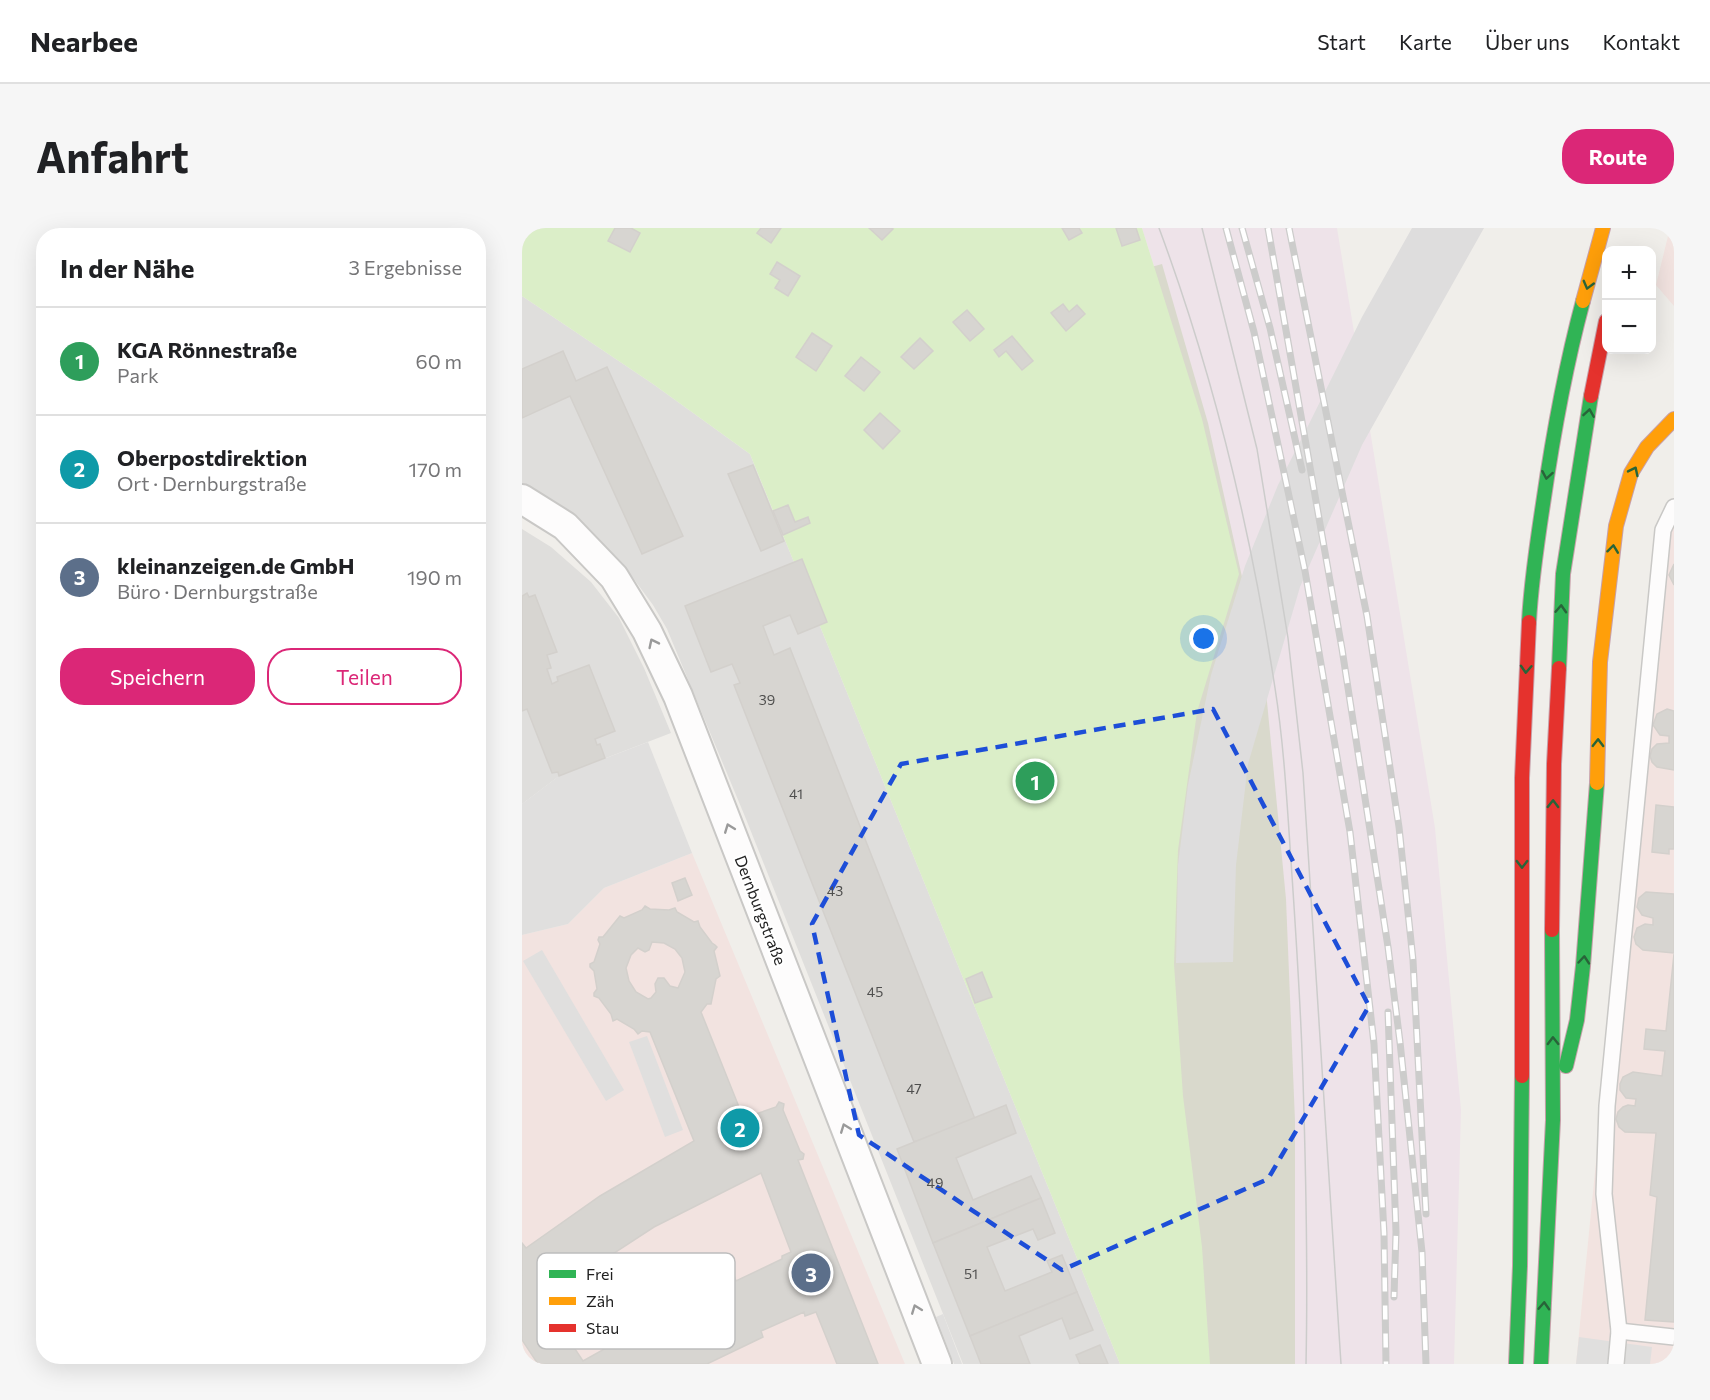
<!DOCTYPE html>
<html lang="de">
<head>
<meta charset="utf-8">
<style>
	body { margin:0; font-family:Commissioner,sans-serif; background:#f6f6f6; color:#202124 }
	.controls { position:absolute; right:18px; top:18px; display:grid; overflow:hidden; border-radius:12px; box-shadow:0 6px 24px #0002 }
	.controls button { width:54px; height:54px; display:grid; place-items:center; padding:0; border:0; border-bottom:2px solid #e0e0e0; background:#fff; color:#202124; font:30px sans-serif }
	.you { position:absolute; left:682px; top:411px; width:21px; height:21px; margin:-15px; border:4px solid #fff; border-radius:50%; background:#1a73e8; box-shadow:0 0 0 9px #1a73e833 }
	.badge { display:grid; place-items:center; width:39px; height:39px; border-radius:50%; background:#db2777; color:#fff; font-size:20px; font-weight:700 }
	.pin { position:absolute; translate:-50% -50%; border:3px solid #fff; box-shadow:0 2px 6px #0006 }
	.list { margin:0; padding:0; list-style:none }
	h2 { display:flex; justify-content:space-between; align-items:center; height:78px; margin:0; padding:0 24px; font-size:26px }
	h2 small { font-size:20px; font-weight:400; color:#757577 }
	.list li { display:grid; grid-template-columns:39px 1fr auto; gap:18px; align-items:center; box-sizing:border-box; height:108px; padding:0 24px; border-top:2px solid #e0e0e0 }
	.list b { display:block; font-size:22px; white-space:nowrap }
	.list p { margin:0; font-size:20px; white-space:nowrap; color:#757577 }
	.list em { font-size:20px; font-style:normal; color:#757577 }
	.actions { display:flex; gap:12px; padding:18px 24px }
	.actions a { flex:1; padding:14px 0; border:2px solid #db2777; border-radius:24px; text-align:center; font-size:21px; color:#db2777 }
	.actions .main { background:#db2777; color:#fff }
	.map { position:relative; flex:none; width:1152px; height:1136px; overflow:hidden; border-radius:24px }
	header { display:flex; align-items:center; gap:36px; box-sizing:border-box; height:84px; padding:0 30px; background:#fff; border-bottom:2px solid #e0e0e0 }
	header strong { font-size:28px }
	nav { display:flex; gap:33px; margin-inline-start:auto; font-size:21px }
	.intro { display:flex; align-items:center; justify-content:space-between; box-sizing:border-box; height:144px; padding:0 36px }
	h1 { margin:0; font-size:42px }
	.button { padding:15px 27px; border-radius:24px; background:#db2777; color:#fff; font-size:21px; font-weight:700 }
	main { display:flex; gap:36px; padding:0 36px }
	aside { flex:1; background:#fff; border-radius:24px; box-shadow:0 6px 24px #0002 }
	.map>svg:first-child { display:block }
	.residential { fill:#dfdedc }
	.commercial { fill:#f2e3e0 }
	.industrial { fill:#eee3e9 }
	.construction { fill:#d9d9cc }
	.grass { fill:#dbeec8 }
	.parking { fill:#e0dfde }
	.pier { fill:#dedddd }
	.building { fill:#d7d5d1; stroke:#d3d0cc; stroke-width:1.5; fill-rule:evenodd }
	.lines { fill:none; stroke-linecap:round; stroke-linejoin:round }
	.lane-casing { stroke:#c9c8c6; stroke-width:18 }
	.street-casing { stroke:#c9c8c6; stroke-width:32 }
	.fast-casing { stroke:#c7a0aa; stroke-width:16 }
	.slow-casing { stroke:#c7a0aa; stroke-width:16 }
	.jam-casing { stroke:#c7a0aa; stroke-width:16 }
	.lane { stroke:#fdfcfc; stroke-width:15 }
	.street { stroke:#fdfcfc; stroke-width:28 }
	.fast { stroke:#30b455; stroke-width:14 }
	.slow { stroke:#ff9f0a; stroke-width:14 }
	.jam { stroke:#e5322d; stroke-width:14 }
	.tram { stroke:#cccccb; stroke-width:1.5 }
	.rail-casing { stroke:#cccccb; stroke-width:7 }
	.rail { stroke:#fff; stroke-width:4.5; stroke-dasharray:14; stroke-linecap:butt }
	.oneway { stroke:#286439 }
	.oneway2 { stroke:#9a9a9a }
	.marked { fill:none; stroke:#1d4ed8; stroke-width:4.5; stroke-dasharray:12 8; stroke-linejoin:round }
	.labels { text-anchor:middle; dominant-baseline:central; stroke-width:4.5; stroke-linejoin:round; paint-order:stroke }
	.number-label { font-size:14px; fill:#4f4f4e }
	.street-label { font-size:16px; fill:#222; stroke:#fff }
	.key { fill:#fff; stroke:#bdbdbd; stroke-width:1.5 }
	.key-label { font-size:16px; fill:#222 }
</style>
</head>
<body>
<header>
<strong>Nearbee</strong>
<nav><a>Start</a><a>Karte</a><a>Über uns</a><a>Kontakt</a></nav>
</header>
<div class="intro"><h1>Anfahrt</h1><a class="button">Route</a></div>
<main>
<aside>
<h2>In der Nähe<small>3 Ergebnisse</small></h2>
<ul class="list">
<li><span class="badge" style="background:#2e9e5b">1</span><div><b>KGA Rönnestraße</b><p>Park</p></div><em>60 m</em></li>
<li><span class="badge" style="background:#0f9aa8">2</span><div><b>Oberpostdirektion</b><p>Ort · Dernburgstraße</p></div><em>170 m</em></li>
<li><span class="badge" style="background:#5c6f8a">3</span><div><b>kleinanzeigen.de GmbH</b><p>Büro · Dernburgstraße</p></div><em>190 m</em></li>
</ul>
<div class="actions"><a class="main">Speichern</a><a>Teilen</a></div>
</aside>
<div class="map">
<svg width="1152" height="1136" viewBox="0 0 1152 1136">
	<rect width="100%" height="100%" fill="#f0eeea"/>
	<!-- residential -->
	<g class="residential">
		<polygon points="0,68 131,156 228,226 598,1136 441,1136 224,591 145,401 131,377 100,335 53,293 0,257"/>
		<polygon points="0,301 29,319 69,354 97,390 122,440 149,505 37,548 0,576"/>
	</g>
	<!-- commercial -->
	<g class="commercial">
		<polygon points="1148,0 1152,0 1152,78 1134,57"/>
		<polygon points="1152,283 1152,1136 1054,1136 1137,297"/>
		<polygon points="170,625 383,1136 0,1136 0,707 46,696 82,660"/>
	</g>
	<!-- industrial -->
	<polygon class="industrial" points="620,0 815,0 913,600 939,882 932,1136 766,1136 680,191"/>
	<!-- construction -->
	<polygon class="construction" points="640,36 686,195 743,453 764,671 773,893 773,1136 606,1136 572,55"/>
	<!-- grass -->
	<polygon class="grass" points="0,0 620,0 680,191 717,346 675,484 656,622 652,736 661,868 680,1019 688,1136 598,1136 228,226 131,156 0,68"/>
	<!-- parking -->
	<g class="parking">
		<polygon points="126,514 170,625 82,660 46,696 0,707 0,576 37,548"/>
		<polygon points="20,722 102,862 84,873 1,733"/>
		<polygon points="125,808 161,902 143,909 107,814"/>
		<polygon points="421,1086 440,1136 432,1136 414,1089"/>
		<polygon points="1057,1109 1130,1119 1128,1136 1054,1136"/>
	</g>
	<!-- pier -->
	<polygon class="pier" points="890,0 962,0 840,217 778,359 726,536 714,637 711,734 654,735 656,637 666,557 689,447 723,338 756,257 784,202 840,89"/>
	<!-- building -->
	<g class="building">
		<polygon points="93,0 109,0 118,5 108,24 86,13"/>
		<polygon points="239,0 259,0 249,15 235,5"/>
		<polygon points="347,0 369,0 371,1 360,12"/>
		<polygon points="540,0 557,0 560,5 547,12"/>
		<polygon points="594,0 614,0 618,12 600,18"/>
		<polygon points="255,34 278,48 266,68 253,60 258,52 248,46"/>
		<polygon points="541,76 547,84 555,77 563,86 544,103 529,85"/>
		<polygon points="445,82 462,101 448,113 431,94"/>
		<polygon points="290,105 310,118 294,143 274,129"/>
		<polygon points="490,108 511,133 500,142 484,123 477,129 472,122"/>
		<polygon points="398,110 411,123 392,141 379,129"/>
		<polygon points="41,123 54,153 85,139 161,308 120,326 48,168 0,190 0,141"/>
		<polygon points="339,129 358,144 342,163 323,148"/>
		<polygon points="358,185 378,203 361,221 342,202"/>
		<polygon points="231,237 262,313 239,323 206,246"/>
		<polygon points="266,277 273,294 286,289 288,295 261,307 251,283"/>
		<polygon points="280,331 305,394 276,406 268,387 241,398 252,427 268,420 453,891 392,914 212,457 218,455 210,436 189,444 163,378"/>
		<polygon points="1152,336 1152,357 1147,347"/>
		<polygon points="5,365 7,369 13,367 35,424 25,427 29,440 25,441 30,456 36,453 35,449 67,437 93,503 73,511 75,517 78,516 83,530 37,548 36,544 30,545 5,481 0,483 0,368"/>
		<polygon points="1145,481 1152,483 1152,542 1135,539 1130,534 1128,528 1130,521 1135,516 1147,515 1147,508 1138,507 1131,497 1135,486"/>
		<polygon points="1134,577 1152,579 1152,621 1147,621 1147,626 1130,624"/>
		<polygon points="163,650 170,667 156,673 150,655"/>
		<polygon points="1124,664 1152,666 1152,725 1121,722 1114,716 1112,709 1115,700 1123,696 1131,697 1131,690 1120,687 1115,679 1117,670"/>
		<path d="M123,678L128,681L147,682L153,680L155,684L172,694L176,693L178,699L190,715L193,717L195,719L192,723L198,748L194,751L189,776H185L179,784L219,884L225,883L231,887L254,879L257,874L262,876L261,882L278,923L282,926L281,931L276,932L356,1136H315L294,1084L283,1088L282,1084L239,1103L241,1109L185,1136H16L0,1112V1015L4,1020L78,968L172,913L128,804L120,803L116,806L112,801L95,791L91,793L89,786L77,770L72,768V765L75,761L72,743L68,739V736L72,734L78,716L76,712L77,709H81L98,688L102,690L120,682ZM130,714L142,715L153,721L160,730L163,744L156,760L148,758L142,750H136L133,756L134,764L129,770L126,771L114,764L107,753L104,740L109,727L116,720L123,724L127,722ZM239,945L269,1024L260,1028V1031L214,1053L212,1047L194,1055L101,1103L104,1109L61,1133L23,1076L89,1027L132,999Z"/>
		<polygon points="1152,726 1152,1094 1123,1092 1135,969 1128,967 1134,905 1103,904 1097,899 1094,891 1096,884 1101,879 1106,877 1113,878 1114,871 1104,870 1098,862 1098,856 1101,849 1111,844 1140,848 1143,823 1122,821 1124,801 1144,803"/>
		<polygon points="460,744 470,769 453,775 444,751"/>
		<polygon points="484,877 494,905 434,930 451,972 509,948 519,970 411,1015 375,921"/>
		<polygon points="519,970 533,1005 516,1012 511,1001 465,1019 483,1063 530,1044 525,1033 540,1027 555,1064 448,1108 411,1015"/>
		<polygon points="555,1064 571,1102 548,1111 540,1090 497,1108 508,1136 459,1136 448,1108"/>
		<polygon points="578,1117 586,1136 558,1136 554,1127"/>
	</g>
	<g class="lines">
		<defs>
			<g id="lane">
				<polyline points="1097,1103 1152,1109"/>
				<polyline points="1094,1136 1097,1103 1082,966 1085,878 1141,302 1152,279"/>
			</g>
			<polyline id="street" points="0,271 43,298 92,349 125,403 156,468 415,1136"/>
			<g id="fast">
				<path d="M1007,394C1009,354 1015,315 1021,276C1031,207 1043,140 1061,73"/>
				<polyline points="1037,440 1041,346 1069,168"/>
				<polyline points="1044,838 1055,792 1061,738 1075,555"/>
				<polyline points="994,1136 998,1038 1000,848"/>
				<polyline points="1019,1136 1031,892 1030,702"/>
			</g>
			<g id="slow">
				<polyline points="1061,73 1081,0"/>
				<polyline points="1075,555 1078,434 1094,298 1109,245 1125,219 1152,191"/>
			</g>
			<g id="jam">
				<polyline points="1069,168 1084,93"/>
				<polyline points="1030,702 1032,536 1037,440"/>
				<polyline points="1000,848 1000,550 1007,394"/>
			</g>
		</defs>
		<!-- lane casing -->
		<use href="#lane" class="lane-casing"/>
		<!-- street casing -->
		<use href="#street" class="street-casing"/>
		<!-- fast casing -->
		<use href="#fast" class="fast-casing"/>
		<!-- slow casing -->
		<use href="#slow" class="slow-casing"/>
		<!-- jam casing -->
		<use href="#jam" class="jam-casing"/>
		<!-- lane -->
		<use href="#lane" class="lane"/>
		<!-- street -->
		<use href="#street" class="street"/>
		<!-- fast -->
		<use href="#fast" class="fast"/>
		<!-- slow -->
		<use href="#slow" class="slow"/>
		<!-- jam -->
		<use href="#jam" class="jam"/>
		<!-- tram -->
		<g class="tram">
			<path d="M637,0C692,148 729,303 753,460C762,517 765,575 769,633C774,706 779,779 781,852C784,947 786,1041 784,1136"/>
			<polyline points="680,0 735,221 766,410 781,545 819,1136"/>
		</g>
		<defs>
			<g id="rail">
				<polyline points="704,0 732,104 783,343 828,604 852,816 862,1005 864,1136"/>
				<polyline points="720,0 748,100 780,242"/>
				<polyline points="746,0 820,421 866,719 878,814 900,1024 904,1136"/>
				<polyline points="767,0 845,388 877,599 891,732 904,986"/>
				<polyline points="866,784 874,1004 872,1069"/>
			</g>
		</defs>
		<!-- rail casing -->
		<use href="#rail" class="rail-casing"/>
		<!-- rail -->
		<use href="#rail" class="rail"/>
	</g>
	<!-- one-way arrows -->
	<defs><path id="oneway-chevron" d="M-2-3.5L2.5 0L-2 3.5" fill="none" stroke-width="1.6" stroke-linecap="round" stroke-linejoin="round" transform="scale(1.5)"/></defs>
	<g class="oneway">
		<use href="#oneway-chevron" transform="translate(1066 57) rotate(105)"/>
		<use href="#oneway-chevron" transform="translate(1067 185) rotate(-81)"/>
		<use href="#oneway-chevron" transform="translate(1112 243) rotate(-64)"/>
		<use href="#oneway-chevron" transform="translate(1025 247) rotate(100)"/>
		<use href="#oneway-chevron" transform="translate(1091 321) rotate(-83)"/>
		<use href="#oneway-chevron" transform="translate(1039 381) rotate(-87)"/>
		<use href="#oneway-chevron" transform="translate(1004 441) rotate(93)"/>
		<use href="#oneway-chevron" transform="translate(1076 515) rotate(-89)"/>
		<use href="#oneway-chevron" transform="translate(1031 576) rotate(-89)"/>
		<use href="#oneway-chevron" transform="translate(1000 636) rotate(90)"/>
		<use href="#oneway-chevron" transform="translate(1062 732) rotate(-85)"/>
		<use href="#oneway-chevron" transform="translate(1031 813) rotate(-91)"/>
		<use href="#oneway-chevron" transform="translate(1022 1078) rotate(-87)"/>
	</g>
	<g class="oneway2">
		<use href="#oneway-chevron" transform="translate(131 415) rotate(-116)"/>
		<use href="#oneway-chevron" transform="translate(207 600) rotate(-111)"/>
		<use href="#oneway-chevron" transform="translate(323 900) rotate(-111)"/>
		<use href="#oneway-chevron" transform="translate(394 1081) rotate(-111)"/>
	</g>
	<!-- marked area -->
	<path class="marked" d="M691,481L847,778L746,951L540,1042L337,907L290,696L379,536Z"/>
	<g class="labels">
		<!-- number labels -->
		<g class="number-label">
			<text x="245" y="471">39</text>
			<text x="274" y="565">41</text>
			<text x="313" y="662">43</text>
			<text x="353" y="763">45</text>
			<text x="392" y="860">47</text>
			<text x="413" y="954">49</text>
			<text x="449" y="1045">51</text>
		</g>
		<!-- street labels -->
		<g class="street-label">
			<text transform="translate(239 682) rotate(69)">Dernburgstraße</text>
		</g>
	</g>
	<!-- legend -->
	<rect x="15" y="1025" width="198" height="96" rx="9" class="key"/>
	<rect x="27" y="1042" width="27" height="8" fill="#30b455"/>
	<rect x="27" y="1069" width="27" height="8" fill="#ff9f0a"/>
	<rect x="27" y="1096" width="27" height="8" fill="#e5322d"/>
	<g class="key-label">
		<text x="64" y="1052">Frei</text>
		<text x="64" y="1079">Zäh</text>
		<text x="64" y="1106">Stau</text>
	</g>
</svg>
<div class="controls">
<button>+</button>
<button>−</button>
</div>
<div class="you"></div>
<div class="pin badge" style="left:513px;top:553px;background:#2e9e5b">1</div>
<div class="pin badge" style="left:218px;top:900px;background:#0f9aa8">2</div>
<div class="pin badge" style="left:289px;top:1045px;background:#5c6f8a">3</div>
</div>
</main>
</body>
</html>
